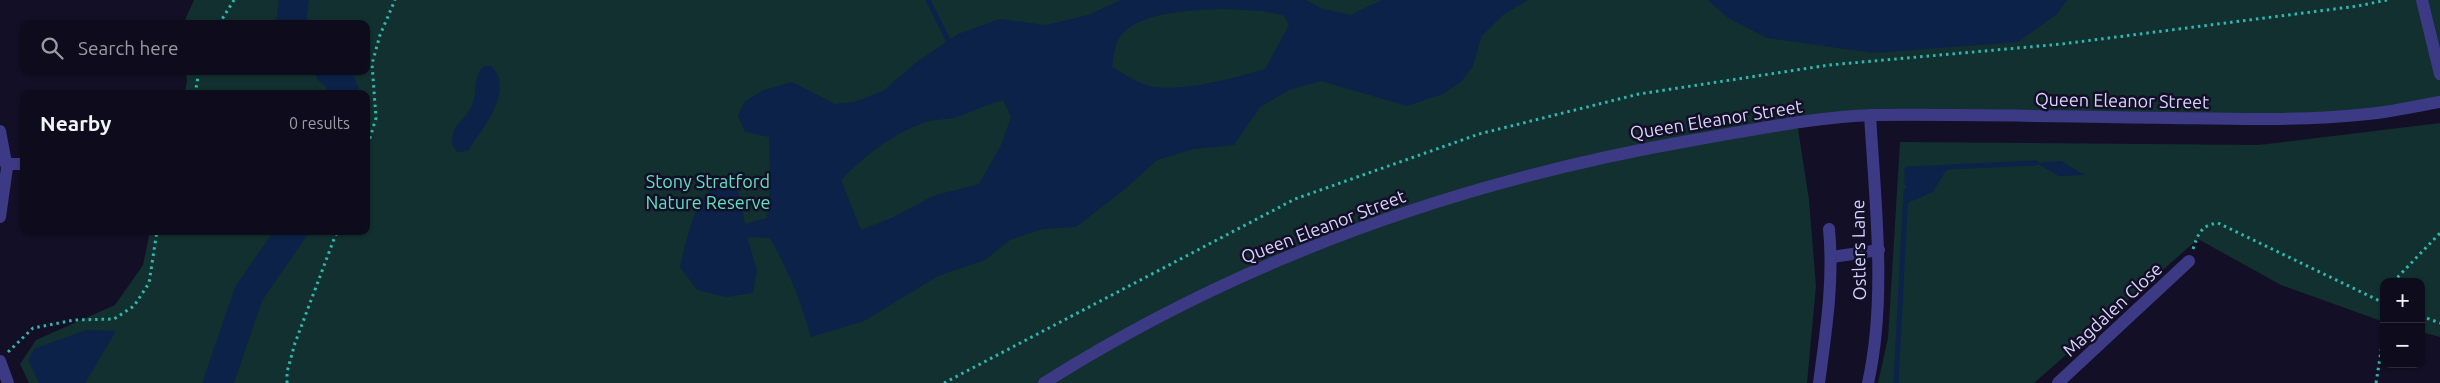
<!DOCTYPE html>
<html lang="en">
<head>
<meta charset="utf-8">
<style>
	body { margin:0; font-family:Ubuntu,sans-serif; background:#1c1929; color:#f1f3f6 }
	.controls { position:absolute; right:15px; bottom:15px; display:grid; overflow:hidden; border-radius:10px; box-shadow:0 1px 4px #0004 }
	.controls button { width:45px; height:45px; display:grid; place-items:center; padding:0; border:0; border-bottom:1px solid #2e2b3b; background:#0e0b1c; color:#f1f3f6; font:25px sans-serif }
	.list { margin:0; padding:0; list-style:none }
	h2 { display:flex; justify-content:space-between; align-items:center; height:65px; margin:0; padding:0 20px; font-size:21px }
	h2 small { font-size:16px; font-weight:400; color:#9b9ba3 }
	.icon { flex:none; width:28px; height:28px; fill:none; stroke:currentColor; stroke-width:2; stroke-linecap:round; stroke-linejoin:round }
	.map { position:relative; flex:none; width:2440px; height:383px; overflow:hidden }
	.search { position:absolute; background:#0e0b1c; box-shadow:0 1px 4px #0004; left:20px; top:20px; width:350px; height:55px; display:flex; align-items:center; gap:12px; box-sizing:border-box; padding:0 18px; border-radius:10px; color:#9b9ba3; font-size:19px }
	.panel { position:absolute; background:#0e0b1c; box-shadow:0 1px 4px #0004; left:20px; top:90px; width:350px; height:145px; border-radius:10px }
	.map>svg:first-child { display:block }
	.green { fill:#12302f }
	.water { fill:#0c2248; fill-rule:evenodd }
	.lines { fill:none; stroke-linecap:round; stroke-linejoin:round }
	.stream { stroke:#0c2248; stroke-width:5 }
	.river { stroke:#0c2248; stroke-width:30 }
	.path { stroke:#2fb8b0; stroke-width:3; stroke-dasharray:2.5 4; stroke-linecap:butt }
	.minor { stroke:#3d3a85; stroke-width:12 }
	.labels { text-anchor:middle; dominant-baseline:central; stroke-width:5; stroke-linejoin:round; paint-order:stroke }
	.street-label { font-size:18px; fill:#d9d4ff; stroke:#130f26 }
	.park-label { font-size:18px; fill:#5fe0c0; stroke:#130f26 }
</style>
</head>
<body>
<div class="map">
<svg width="2440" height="383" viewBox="0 0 2440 383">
	<rect width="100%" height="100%" fill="#130f26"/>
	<!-- green -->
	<g class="green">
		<polygon points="194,0 2440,0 2440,102 2372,114 1797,122 1809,200 1816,286 1807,383 29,383 20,364 36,340 115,305 143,265 150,231 366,231 366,94 184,94 187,82 186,71 366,71 366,24 183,24"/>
		<polygon points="2440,123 2440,337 2421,332 2421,282 2384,282 2384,322 2281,285 2198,239 2034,383 1878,383 1888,338 1900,142 2259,145"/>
	</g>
	<!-- water -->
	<g class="water">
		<path d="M1121,0H1306L1320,8L1350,15L1382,0H1528L1503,15L1481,37L1473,66L1461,82L1443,94L1407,106L1321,81L1289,90L1260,107L1234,145L1194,149L1157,160L1125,189L1076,227L1043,229L1010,240L985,260L938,276L864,321L811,337C801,302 788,269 770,238L747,237L757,270L753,293L726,297L697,290L680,267C686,243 700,163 738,192L745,224L767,218L770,183L769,137L745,132L738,116L745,101L764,90L792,82L835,104L854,102L883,91L918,61L958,34L1000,19L1046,25L1088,15ZM1223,9L1261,11L1283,15L1289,25L1265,69C1234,78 1174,95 1143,84C1132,80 1122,72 1112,67C1114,59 1114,47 1118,40C1134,11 1195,10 1223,9ZM1003,100L1011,117L1001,145L979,184L933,196L894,217L861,230L841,180C864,156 895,132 926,122C936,119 947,120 956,117C973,112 987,104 1003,100Z"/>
		<polygon points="1708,0 2067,0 2057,14 2018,42 1874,53 1767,38 1728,18"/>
		<path d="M484,66H491C516,91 482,128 468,151L457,152L452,144C453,120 463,124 471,107C479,93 471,79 484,66Z"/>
		<polygon points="2061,161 2085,175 2059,176 2036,163"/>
		<polygon points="1948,167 1933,192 1905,204 1907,169"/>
		<polygon points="86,330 116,331 85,383 39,383 28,360 34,349"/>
	</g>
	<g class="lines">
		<!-- stream -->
		<g class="stream">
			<polyline points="928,0 948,40"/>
			<polyline points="1907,183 1907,169 2036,163"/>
			<polyline points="1896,383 1906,191"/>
		</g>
		<!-- river -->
		<g class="river">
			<polyline points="291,24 294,0"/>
			<polyline points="330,71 338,77 345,94"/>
			<polyline points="218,383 249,293 292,231"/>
		</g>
		<!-- path -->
		<g class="path">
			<polyline points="219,24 234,0"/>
			<polyline points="195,94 199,71"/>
			<polyline points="366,151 376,118 372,64 380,35 395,0"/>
			<path d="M2193,249C2198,234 2201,225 2218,223L2384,303"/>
			<polyline points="2393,282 2440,233"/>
			<polyline points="2421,316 2440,323"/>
			<polyline points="8,352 33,328 74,320 114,319 134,306 149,283 157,231"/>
			<polyline points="287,383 287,372 295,343 337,231"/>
			<polyline points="944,383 1295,199 1479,134 1639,94 1829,65 2062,44 2358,6 2387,0"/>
			<polyline points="2376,383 2384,332"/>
		</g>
		<!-- minor -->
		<g class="minor">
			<polyline points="2422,0 2440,74"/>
			<polyline points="0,131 7,168 0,217"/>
			<polyline points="6,164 24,164"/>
			<polyline points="1832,257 1879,250"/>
			<polyline points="0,361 8,383"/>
			<path d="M1044,383C1242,258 1463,180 1694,140C1753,130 1813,117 1874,115C1973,114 2073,117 2172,118C2238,119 2303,121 2368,114C2392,112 2416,106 2440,102"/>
			<path d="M1819,383C1826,331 1834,281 1829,229"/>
			<path d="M1868,383C1887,299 1875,201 1870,115"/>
			<polyline points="2058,383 2189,261"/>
		</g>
	</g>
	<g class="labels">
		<!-- street labels -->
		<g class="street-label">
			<text transform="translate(2122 100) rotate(1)">Queen Eleanor Street</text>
			<text transform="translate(1716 119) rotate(-9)">Queen Eleanor Street</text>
			<text transform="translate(1323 226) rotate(-21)">Queen Eleanor Street</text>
			<text transform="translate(1858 250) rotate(-91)">Ostlers Lane</text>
			<text transform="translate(2112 309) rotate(-43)">Magdalen Close</text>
		</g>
		<!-- park labels -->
		<g class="park-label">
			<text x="708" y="181">Stony Stratford<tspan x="708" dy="21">Nature Reserve</tspan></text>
		</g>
	</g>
</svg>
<div class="controls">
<button>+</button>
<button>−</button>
</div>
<div class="search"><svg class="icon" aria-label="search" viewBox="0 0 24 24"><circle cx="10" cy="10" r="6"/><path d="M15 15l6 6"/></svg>Search here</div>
<section class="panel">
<h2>Nearby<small>0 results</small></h2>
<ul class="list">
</ul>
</section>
</div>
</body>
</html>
